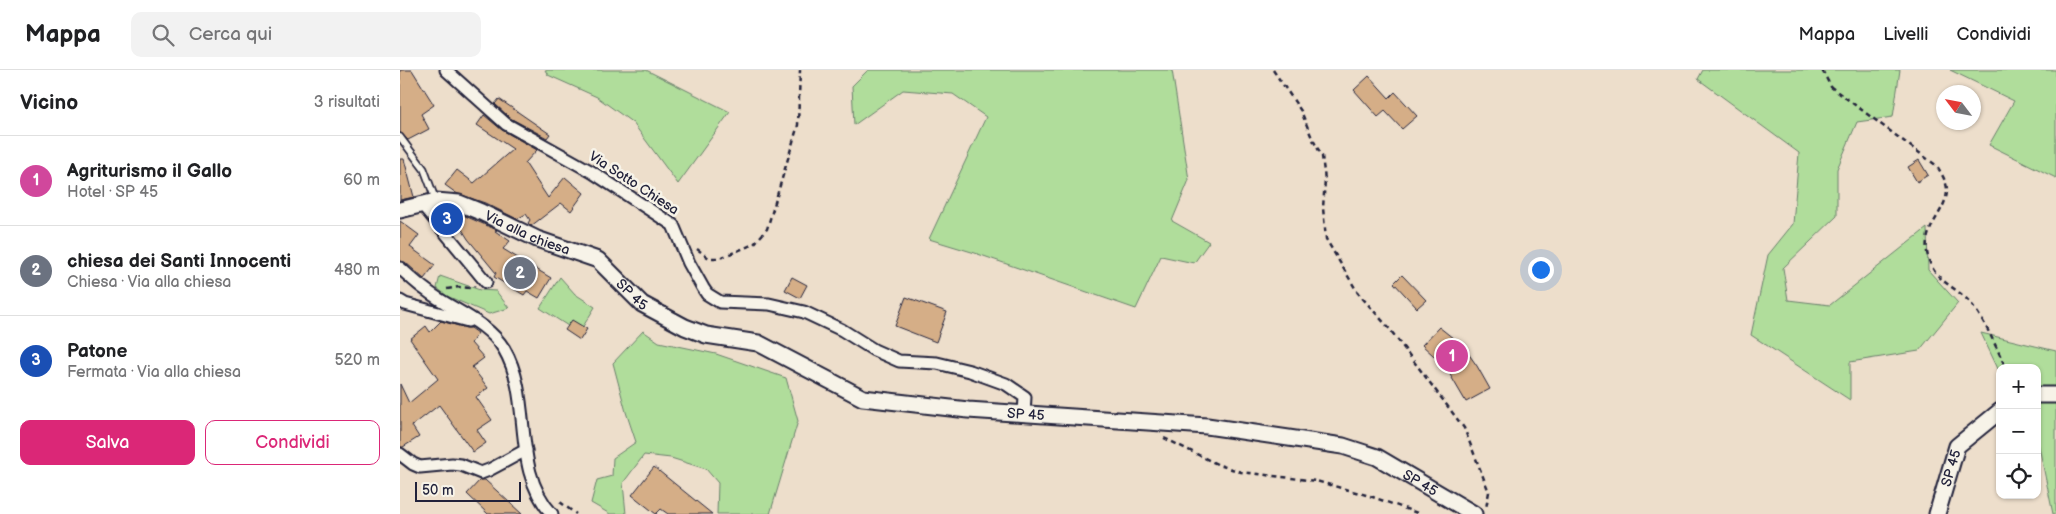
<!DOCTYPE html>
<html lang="it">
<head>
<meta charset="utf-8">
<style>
	body { margin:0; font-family:"Balsamiq Sans",sans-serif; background:#f2f2f2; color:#202124 }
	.controls { position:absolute; right:15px; bottom:15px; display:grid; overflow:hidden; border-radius:10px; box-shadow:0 1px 4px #0004 }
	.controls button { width:45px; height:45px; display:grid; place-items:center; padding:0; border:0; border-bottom:1px solid #e0e0e0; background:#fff; color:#202124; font:25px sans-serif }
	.compass { position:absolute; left:1536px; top:15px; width:45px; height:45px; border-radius:50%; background:#fff; box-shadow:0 1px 4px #0004; rotate:302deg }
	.scale { position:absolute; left:15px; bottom:12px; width:106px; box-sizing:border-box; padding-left:5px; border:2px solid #22223b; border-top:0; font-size:14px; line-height:18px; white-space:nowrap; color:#22223b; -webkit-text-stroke:4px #f7f3e8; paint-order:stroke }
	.you { position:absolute; left:1140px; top:199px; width:18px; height:18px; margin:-12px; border:4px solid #fff; border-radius:50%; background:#1a73e8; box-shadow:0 0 0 8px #1a73e833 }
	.badge { display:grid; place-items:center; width:32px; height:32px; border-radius:50%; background:#db2777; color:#fff; font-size:16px; font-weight:700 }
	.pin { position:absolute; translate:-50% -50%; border:2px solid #fff; box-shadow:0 1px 5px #0006 }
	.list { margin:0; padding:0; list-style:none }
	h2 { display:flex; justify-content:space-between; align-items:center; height:65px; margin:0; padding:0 20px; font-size:21px }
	h2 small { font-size:16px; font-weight:400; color:#757577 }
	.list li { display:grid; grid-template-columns:32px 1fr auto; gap:15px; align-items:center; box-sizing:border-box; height:90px; padding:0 20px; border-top:1px solid #e0e0e0 }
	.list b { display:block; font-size:19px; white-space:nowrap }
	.list p { margin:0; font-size:16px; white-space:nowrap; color:#757577 }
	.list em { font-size:16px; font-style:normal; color:#757577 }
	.actions { display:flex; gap:10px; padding:15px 20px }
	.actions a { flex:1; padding:11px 0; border:1px solid #db2777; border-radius:10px; text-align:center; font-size:18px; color:#db2777 }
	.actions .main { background:#db2777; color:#fff }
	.icon { flex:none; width:28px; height:28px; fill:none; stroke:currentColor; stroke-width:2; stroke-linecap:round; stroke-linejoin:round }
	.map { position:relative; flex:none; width:1656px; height:444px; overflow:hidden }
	header { display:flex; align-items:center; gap:30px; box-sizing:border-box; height:70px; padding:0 25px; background:#fff; border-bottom:1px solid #e0e0e0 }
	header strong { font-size:24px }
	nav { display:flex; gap:28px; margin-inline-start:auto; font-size:18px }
	.search { width:350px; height:45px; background:#f2f2f2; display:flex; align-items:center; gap:12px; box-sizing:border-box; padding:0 18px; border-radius:10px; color:#757577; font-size:19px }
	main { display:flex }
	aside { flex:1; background:#fff }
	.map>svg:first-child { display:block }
	.green { fill:#b0dd9b; stroke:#69806b }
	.building { fill:#d5ae87; stroke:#22223b }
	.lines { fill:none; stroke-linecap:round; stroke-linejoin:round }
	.service-casing { stroke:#22223b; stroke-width:9 }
	.minor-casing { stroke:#22223b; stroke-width:15 }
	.tertiary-casing { stroke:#22223b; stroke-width:19 }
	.path { stroke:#22223b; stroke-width:2.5; stroke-dasharray:5 4; stroke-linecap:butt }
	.service { stroke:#f7f3e8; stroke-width:5.5 }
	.minor { stroke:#f7f3e8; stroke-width:11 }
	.tertiary { stroke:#f7f3e8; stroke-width:15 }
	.labels { text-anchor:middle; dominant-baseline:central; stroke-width:5; stroke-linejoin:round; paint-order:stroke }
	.street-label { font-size:14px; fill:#22223b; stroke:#f7f3e8 }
</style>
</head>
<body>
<header>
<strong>Mappa</strong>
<div class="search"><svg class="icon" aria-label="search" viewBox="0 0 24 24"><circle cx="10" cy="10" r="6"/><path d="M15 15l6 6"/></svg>Cerca qui</div>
<nav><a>Mappa</a><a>Livelli</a><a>Condividi</a></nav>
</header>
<main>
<aside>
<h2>Vicino<small>3 risultati</small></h2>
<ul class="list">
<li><span class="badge" style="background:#d1479c">1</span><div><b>Agriturismo il Gallo</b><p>Hotel · SP 45</p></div><em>60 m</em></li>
<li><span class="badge" style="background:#6b7280">2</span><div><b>chiesa dei Santi Innocenti</b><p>Chiesa · Via alla chiesa</p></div><em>480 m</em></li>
<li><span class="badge" style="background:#1a4fb4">3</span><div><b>Patone</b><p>Fermata · Via alla chiesa</p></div><em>520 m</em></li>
</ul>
<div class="actions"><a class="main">Salva</a><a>Condividi</a></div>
</aside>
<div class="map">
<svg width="1656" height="444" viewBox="0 0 1656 444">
	<rect width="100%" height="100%" fill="#eddecb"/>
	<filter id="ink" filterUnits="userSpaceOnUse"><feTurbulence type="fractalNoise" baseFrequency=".02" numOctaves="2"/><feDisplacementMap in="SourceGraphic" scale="10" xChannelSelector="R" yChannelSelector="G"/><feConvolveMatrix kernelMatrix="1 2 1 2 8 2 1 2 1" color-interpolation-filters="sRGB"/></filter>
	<g filter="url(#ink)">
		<!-- green -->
		<g class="green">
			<polygon points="145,0 246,0 330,42 278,114 233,53 197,27 148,5"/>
			<polygon points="468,0 772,0 789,110 772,151 809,172 794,193 761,186 736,239 575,183 529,169 586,47 553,24 503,20 454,55 452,16"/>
			<polygon points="1303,0 1500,0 1493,47 1457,52 1437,99 1437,146 1383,198 1388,230 1430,235 1527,158 1528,200 1558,233 1519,281 1450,292 1450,330 1351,265 1368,185 1393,154 1399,83 1298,9"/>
			<polygon points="1550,0 1656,0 1656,108 1589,75 1614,31"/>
			<polygon points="40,206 80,220 96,221 109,238 89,244 47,226 37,218"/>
			<polygon points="160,207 175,224 195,237 179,263 140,238"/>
			<polygon points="243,261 259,272 316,284 386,308 398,351 370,444 317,444 318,413 306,399 271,388 244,385 223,413 226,444 210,444 191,433 197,410 212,406 213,388 236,372 226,342 213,293"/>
			<polygon points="1581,263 1656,281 1656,444 1653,444 1637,367 1637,298 1600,298 1600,303"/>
		</g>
		<!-- building -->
		<g class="building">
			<polygon points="0,0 12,0 34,35 21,44 29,59 8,70 0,62"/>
			<polygon points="969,6 989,28 995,22 1017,46 1002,59 985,41 978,47 954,20"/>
			<polygon points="99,29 150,64 147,68 110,48 95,34"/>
			<polygon points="84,45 102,60 137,80 125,93 148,128 165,107 184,123 171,141 161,133 131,156 128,153 130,150 126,144 117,149 85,133 56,123 45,115 57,100 74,113 113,79 77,55"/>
			<polygon points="0,89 4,89 14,127 0,130"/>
			<polygon points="1519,90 1528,105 1517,112 1508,97"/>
			<polygon points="56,142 97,160 95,161 110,171 103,179 151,208 139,228 127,221 124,225 94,207 96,203 68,169 53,145"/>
			<polygon points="0,151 19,165 10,177 35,195 24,209 5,192 0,191"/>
			<polygon points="1002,205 1026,230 1017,238 994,213"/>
			<polygon points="392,207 407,215 400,228 385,220"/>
			<polygon points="506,227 547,242 536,272 495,256"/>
			<polygon points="172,250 187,259 180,270 165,260"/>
			<polygon points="41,251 66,258 71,258 78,263 71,273 84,288 72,297 88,318 76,327 92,350 77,360 86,373 73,382 39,335 12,356 19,367 3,377 0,377 0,314 9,333 38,309 10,269 26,256 30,262"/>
			<polygon points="1039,257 1063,276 1077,296 1090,319 1066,332 1045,296 1022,275"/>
			<polygon points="254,397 312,444 268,444 261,439 256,444 232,425"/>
			<polygon points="80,410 85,410 122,444 88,444 67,424"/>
		</g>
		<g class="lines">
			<defs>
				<polyline id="service" points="0,67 24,99 36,131"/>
				<g id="minor">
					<polyline points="46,0 106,54 192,102 273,155 289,193 303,218 307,224 320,232 369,234 404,242 442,260 474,280 499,291 537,293 570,301 606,314 625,327 624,344"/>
					<polyline points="21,133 86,212"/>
					<path d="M0,198C8,205 17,214 26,220C51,240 87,251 104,279C134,330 110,398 152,444"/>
					<polyline points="0,231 5,234 68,251"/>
					<polyline points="0,384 13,394 20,397 52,394 61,395 81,403 89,400 126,380"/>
				</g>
				<g id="tertiary">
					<path id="s1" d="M0,140L36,131L59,133L81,142L137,169L198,190L242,234L285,257L306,265L358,273L463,328L568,340L807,356L943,376L977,387L1074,444"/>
					<polyline points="1637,325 1656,325"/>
					<path id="s2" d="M1537,444L1557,376L1600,341"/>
				</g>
			</defs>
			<!-- service casing -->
			<use href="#service" class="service-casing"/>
			<!-- minor casing -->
			<use href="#minor" class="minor-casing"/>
			<!-- tertiary casing -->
			<use href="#tertiary" class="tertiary-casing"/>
			<!-- path -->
			<g class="path">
				<polyline points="873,0 901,41 912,68 922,86 925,110 923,138 926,169 958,223 988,257 1064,358 1089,422 1086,438"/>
				<path d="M1422,0L1431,17L1537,96C1541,103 1547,112 1547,120C1547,141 1523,156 1527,182C1532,213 1557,215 1573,236C1587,255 1596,277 1606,298"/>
				<polyline points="297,179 309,188 320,188 354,174 367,159 398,55 400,0"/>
				<polyline points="47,219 59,217 71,218 75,216"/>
				<polyline points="764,368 819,395 841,402 916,411 970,426 1020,444"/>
				<polyline points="160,432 176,444"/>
			</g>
			<!-- service -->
			<use href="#service" class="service"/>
			<!-- minor -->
			<use href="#minor" class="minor"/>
			<!-- tertiary -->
			<use href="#tertiary" class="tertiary"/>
		</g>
	</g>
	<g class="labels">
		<!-- street labels -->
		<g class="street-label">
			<text transform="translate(234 113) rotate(33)">Via Sotto Chiesa</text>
			<text stroke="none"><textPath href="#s1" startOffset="135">Via alla chiesa</textPath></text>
			<text stroke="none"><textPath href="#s1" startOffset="259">SP 45</textPath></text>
			<text stroke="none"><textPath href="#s1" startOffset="679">SP 45</textPath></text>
			<text stroke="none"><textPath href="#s2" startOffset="48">SP 45</textPath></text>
			<text stroke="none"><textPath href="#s1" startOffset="1084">SP 45</textPath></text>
		</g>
	</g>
</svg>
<div class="controls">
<button>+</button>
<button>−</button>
<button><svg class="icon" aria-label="locate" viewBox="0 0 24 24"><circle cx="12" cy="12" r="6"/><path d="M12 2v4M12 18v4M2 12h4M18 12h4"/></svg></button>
</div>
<svg class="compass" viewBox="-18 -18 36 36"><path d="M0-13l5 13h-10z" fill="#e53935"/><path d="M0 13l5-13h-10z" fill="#757577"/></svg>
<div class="scale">50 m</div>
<div class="you"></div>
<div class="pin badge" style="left:1052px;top:286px;background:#d1479c">1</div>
<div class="pin badge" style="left:120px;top:203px;background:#6b7280">2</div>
<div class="pin badge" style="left:47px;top:149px;background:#1a4fb4">3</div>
</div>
</main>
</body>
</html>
